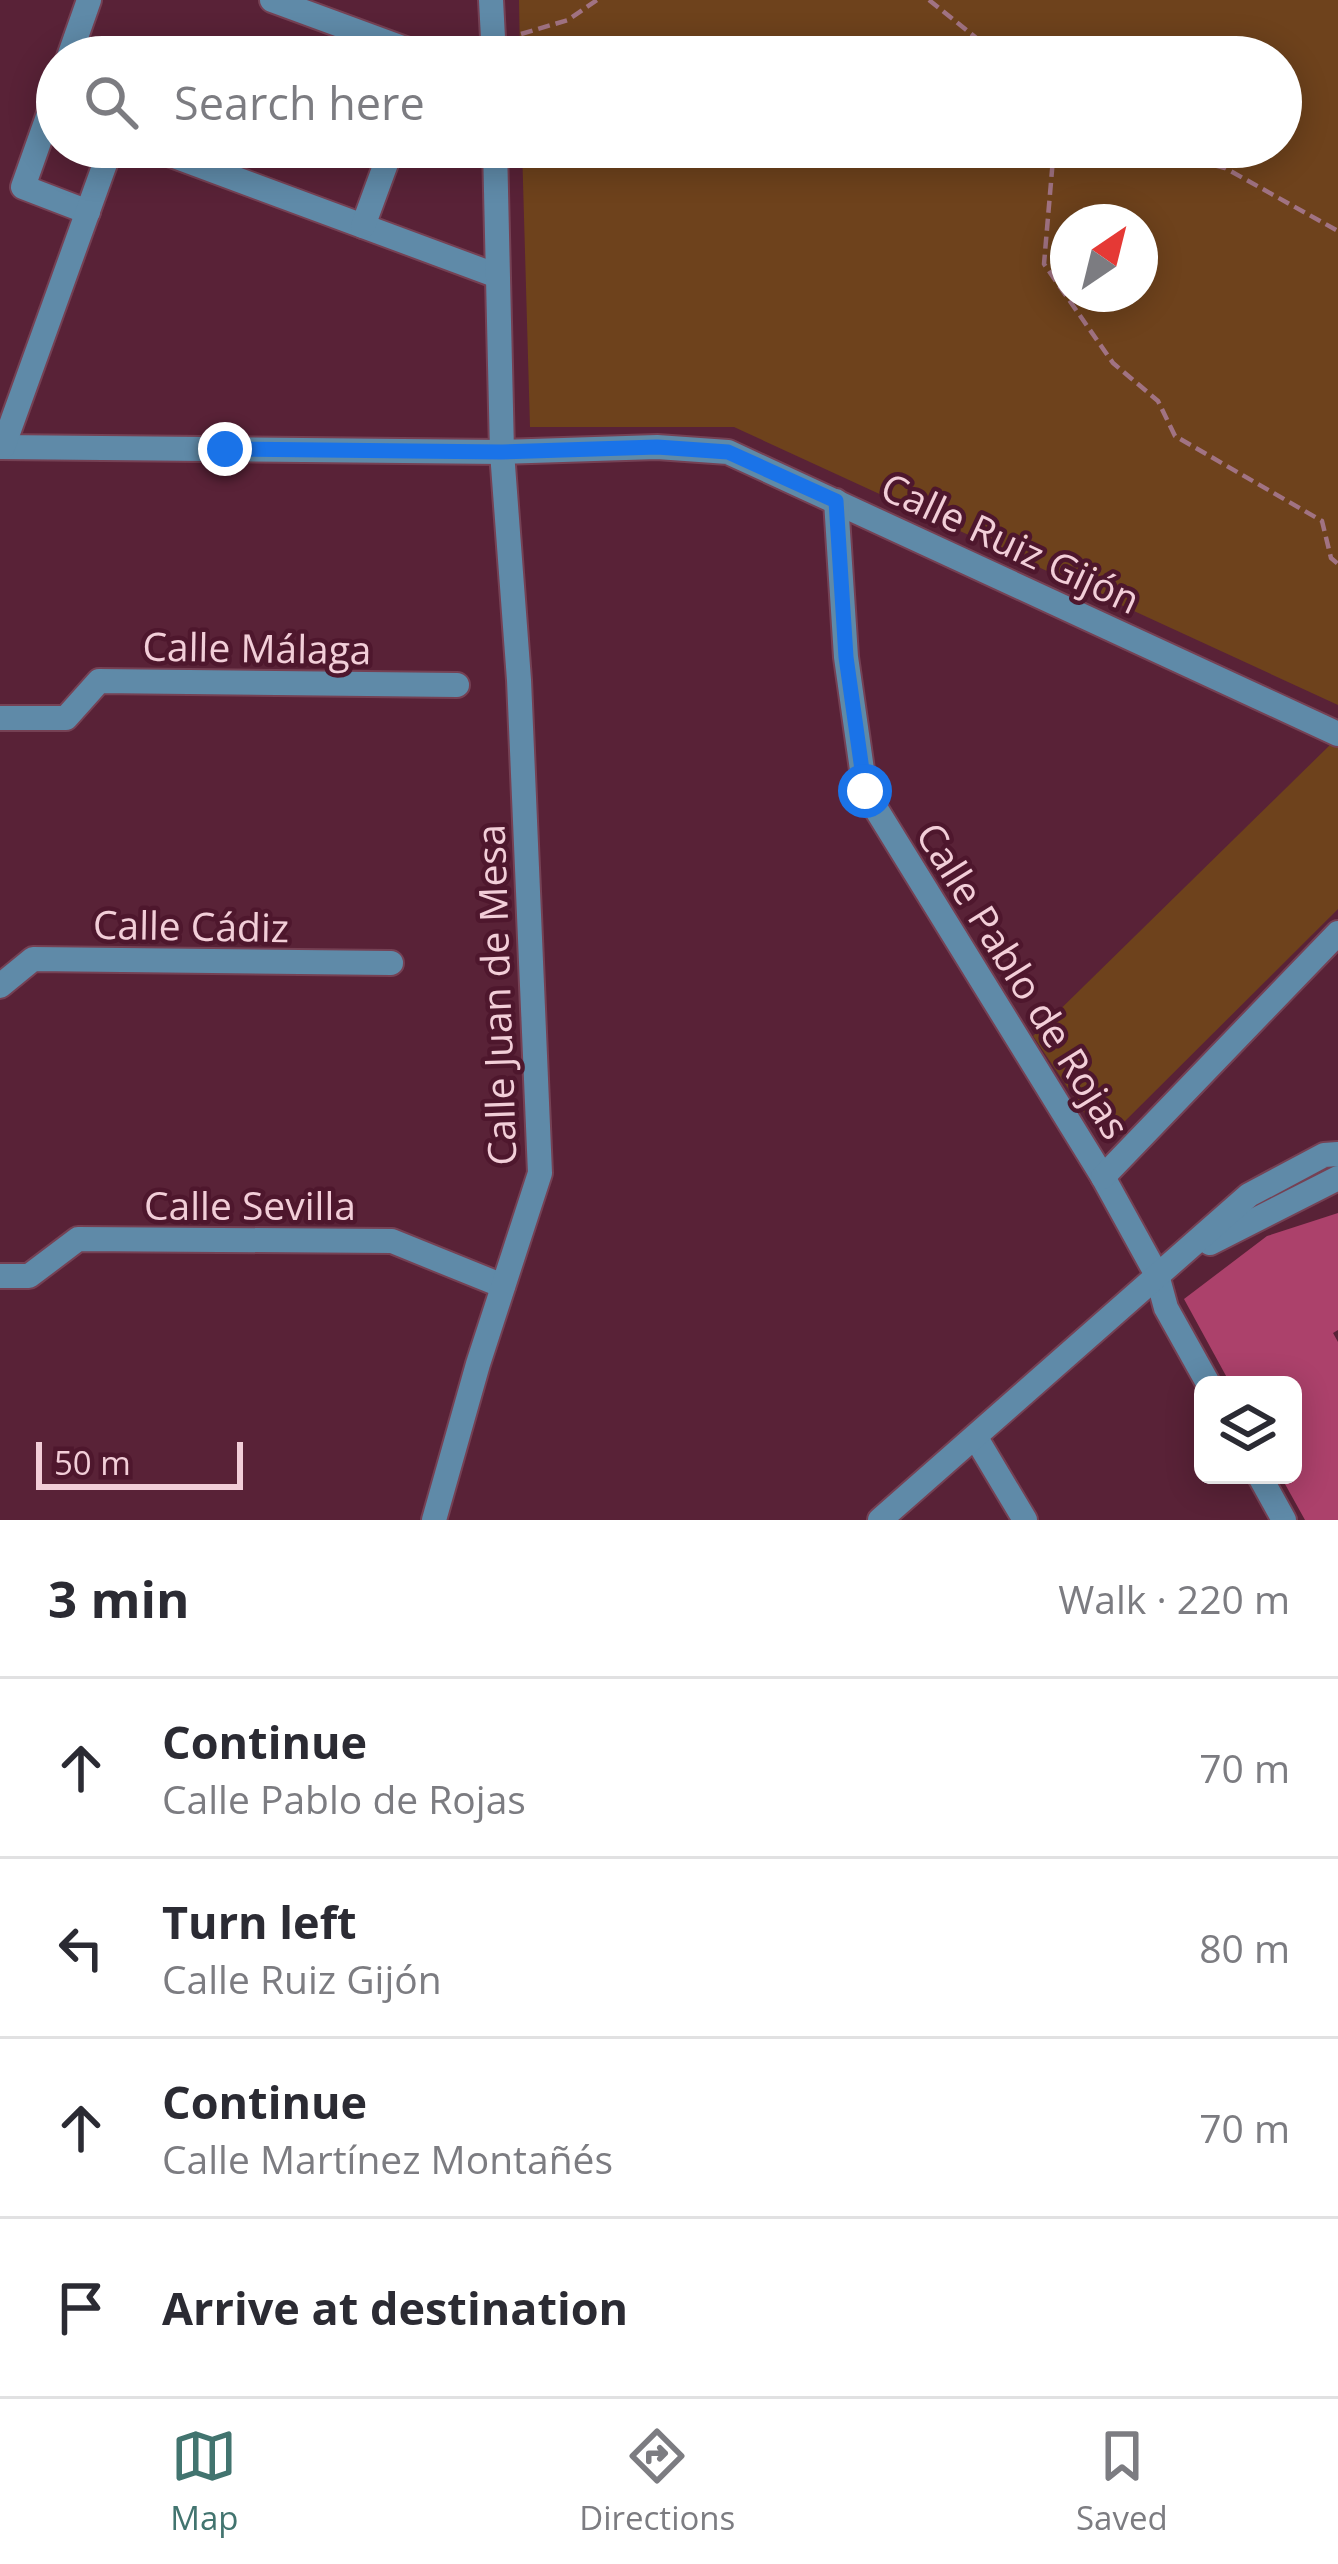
<!DOCTYPE html>
<html lang="en">
<head>
<meta charset="utf-8">
<style>
	body { margin:0; font-family:"Open Sans",sans-serif; background:#f7f7f7; color:#2b2b33 }
	.controls { position:absolute; right:36px; bottom:36px; display:grid; overflow:hidden; border-radius:18px; box-shadow:0 6px 30px #0003 }
	.controls button { width:108px; height:108px; display:grid; place-items:center; padding:0; border:0; border-bottom:3px solid #e1e1e2; background:#fff; color:#2b2b33; font:60px sans-serif }
	.compass { position:absolute; left:1050px; top:204px; width:108px; height:108px; border-radius:50%; background:#fff; box-shadow:0 6px 30px #0003; rotate:35deg }
	.scale { position:absolute; left:36px; bottom:30px; width:207px; box-sizing:border-box; padding-left:12px; border:6px solid #f2ced8; border-top:0; font-size:33px; line-height:42px; white-space:nowrap; color:#f2ced8; -webkit-text-stroke:9px #4e172d; paint-order:stroke }
	.stop { position:absolute; width:36px; height:36px; margin:-27px; border:9px solid #1a73e8; border-radius:50%; background:#fff }
	.stop.end { background:#1a73e8; border-color:#fff; box-shadow:0 3px 12px #0008 }
	.list { margin:0; padding:0; list-style:none }
	h2 { display:flex; justify-content:space-between; align-items:center; height:156px; margin:0; padding:0 48px; font-size:51px }
	h2 small { font-size:39px; font-weight:400; color:#7c7c81 }
	.list li { display:grid; grid-template-columns:78px 1fr auto; gap:36px; align-items:center; box-sizing:border-box; height:180px; padding:0 48px; border-top:3px solid #e1e1e2 }
	.list b { display:block; font-size:45px; white-space:nowrap }
	.list p { margin:0; font-size:39px; white-space:nowrap; color:#7c7c81 }
	.list em { font-size:39px; font-style:normal; color:#7c7c81 }
	.icon { flex:none; width:66px; height:66px; fill:none; stroke:currentColor; stroke-width:2; stroke-linecap:round; stroke-linejoin:round }
	.map { position:relative; flex:none; width:1338px; height:1520px; overflow:hidden }
	.search { position:absolute; background:#fff; box-shadow:0 6px 30px #0003; left:36px; right:36px; top:36px; height:132px; display:flex; align-items:center; gap:30px; box-sizing:border-box; padding:0 42px; border-radius:66px; color:#7c7c81; font-size:45px }
	.sheet { height:876px; background:#fff }
	nav { display:flex; justify-content:space-around; align-items:center; box-sizing:border-box; height:168px; border-top:3px solid #e1e1e2; background:#fff; font-size:33px; color:#7c7c81 }
	nav a { display:grid; justify-items:center; gap:6px }
	nav .on { color:#42746f }
	.map>svg:first-child { display:block }
	.green { fill:#6e421c; fill-rule:evenodd }
	.building { fill:#ac416b }
	.lines { fill:none; stroke-linecap:round; stroke-linejoin:round }
	.street-casing { stroke:#754154; stroke-width:28 }
	.path { stroke:#a17383; stroke-width:4.5; stroke-dasharray:12 6; stroke-linecap:butt }
	.street { stroke:#5f8aa8; stroke-width:24 }
	.route { stroke:#1a73e8; stroke-width:15 }
	.labels { text-anchor:middle; dominant-baseline:central; stroke-width:9; stroke-linejoin:round; paint-order:stroke }
	.street-label { font-size:39px; fill:#f2ced8; stroke:#4e172d }
</style>
</head>
<body>
<div class="map">
<svg width="1338" height="1520" viewBox="0 0 1338 1520">
	<rect width="100%" height="100%" fill="#592237"/>
	<!-- green -->
	<g class="green">
		<path d="M519,0H1338V705L734,427H530L522,147H1281V57H520ZM1140,222V294H1068V222Z"/>
		<polygon points="1332,743 1338,747 1338,909 1104,1142 1033,1036"/>
	</g>
	<!-- building -->
	<polygon class="building" points="1338,1213 1338,1330 1333,1333 1338,1342 1338,1520 1305,1520 1280,1475 1293,1475 1293,1385 1231,1385 1184,1299 1267,1236"/>
	<g class="lines">
		<defs>
			<g id="street">
				<polyline points="272,0 427,57"/>
				<polyline points="491,0 494,57"/>
				<polyline points="69,57 89,0"/>
				<polyline points="57,91 23,187 88,212"/>
				<polyline points="150,147 495,275"/>
				<polyline points="363,226 392,147"/>
				<polyline points="0,447 502,452 657,447 728,452 1338,734"/>
				<polyline points="3,447 111,147"/>
				<polyline points="836,501 846,657 865,791 1103,1177 1157,1275 1166,1308 1209,1385"/>
				<polyline points="0,718 66,718 99,681 457,685"/>
				<polyline points="0,986 33,959 391,963"/>
				<polyline points="1103,1177 1338,933"/>
				<polyline points="1210,1243 1338,1178"/>
				<polyline points="0,1276 29,1276 78,1239 392,1241 503,1286"/>
				<polyline points="976,1438 1025,1520"/>
				<polyline points="1259,1475 1284,1520"/>
				<polyline points="434,1520 478,1364 540,1173 519,680 502,452 495,147"/>
				<polyline points="880,1520 1249,1195 1324,1155 1338,1154"/>
			</g>
		</defs>
		<!-- street casing -->
		<use href="#street" class="street-casing"/>
		<!-- path -->
		<g class="path">
			<polyline points="929,0 1000,57"/>
			<polyline points="521,34 568,20 597,0"/>
			<polyline points="1054,147 1044,264 1113,363 1158,401 1175,436 1322,521 1331,558 1338,564"/>
			<polyline points="1145,147 1225,168 1338,231"/>
		</g>
		<!-- street -->
		<use href="#street" class="street"/>
	</g>
	<g class="lines">
		<!-- route -->
		<polyline class="route" points="225,449 502,452 657,447 728,452 836,501 846,657 865,791"/>
	</g>
	<g class="labels">
		<!-- street labels -->
		<g class="street-label">
			<text transform="translate(1011 542) rotate(25)">Calle Ruiz Gijón</text>
			<text transform="translate(257 647) rotate(1)">Calle Málaga</text>
			<text transform="translate(191 925) rotate(1)">Calle Cádiz</text>
			<text transform="translate(1024 980) rotate(58)">Calle Pablo de Rojas</text>
			<text transform="translate(495 995) rotate(-92)">Calle Juan de Mesa</text>
			<text x="250" y="1204">Calle Sevilla</text>
		</g>
	</g>
</svg>
<div class="controls">
<button><svg class="icon" aria-label="layers" viewBox="0 0 24 24"><path d="M12 4l9 5-9 5-9-5zM3 14l9 5 9-5"/></svg></button>
</div>
<svg class="compass" viewBox="-18 -18 36 36"><path d="M0-13l5 13h-10z" fill="#e53935"/><path d="M0 13l5-13h-10z" fill="#7c7c81"/></svg>
<div class="scale">50 m</div>
<div class="stop" style="left:865px;top:791px"></div>
<div class="stop end" style="left:225px;top:449px"></div>
<div class="search"><svg class="icon" aria-label="search" viewBox="0 0 24 24"><circle cx="10" cy="10" r="6"/><path d="M15 15l6 6"/></svg>Search here</div>
</div>
<section class="sheet">
<h2>3 min<small>Walk · 220 m</small></h2>
<ul class="list">
<li><svg class="icon" aria-label="ahead" viewBox="0 0 24 24"><path d="M12 20V5M6 11l6-6 6 6"/></svg><div><b>Continue</b><p>Calle Pablo de Rojas</p></div><em>70 m</em></li>
<li><svg class="icon" aria-label="left" viewBox="0 0 24 24"><path d="M17 20v-9H6M10 6l-5 5 5 5"/></svg><div><b>Turn left</b><p>Calle Ruiz Gijón</p></div><em>80 m</em></li>
<li><svg class="icon" aria-label="ahead" viewBox="0 0 24 24"><path d="M12 20V5M6 11l6-6 6 6"/></svg><div><b>Continue</b><p>Calle Martínez Montañés</p></div><em>70 m</em></li>
<li><svg class="icon" aria-label="arrive" viewBox="0 0 24 24"><path d="M6 21V4h12l-3 4 3 4H6"/></svg><div><b>Arrive at destination</b></div></li>
</ul>
</section>
<nav>
<a class="on"><svg class="icon" aria-label="map" viewBox="0 0 24 24"><path d="M3 6l6-2 6 2 6-2v14l-6 2-6-2-6 2zM9 4v14M15 6v14"/></svg>Map</a>
<a><svg class="icon" aria-label="directions" viewBox="0 0 24 24"><path d="M12 3l9 9-9 9-9-9zM9 14v-3h6M13 9l2 2-2 2"/></svg>Directions</a>
<a><svg class="icon" aria-label="saved" viewBox="0 0 24 24"><path d="M7 4h10v16l-5-4-5 4z"/></svg>Saved</a>
</nav>
</body>
</html>
